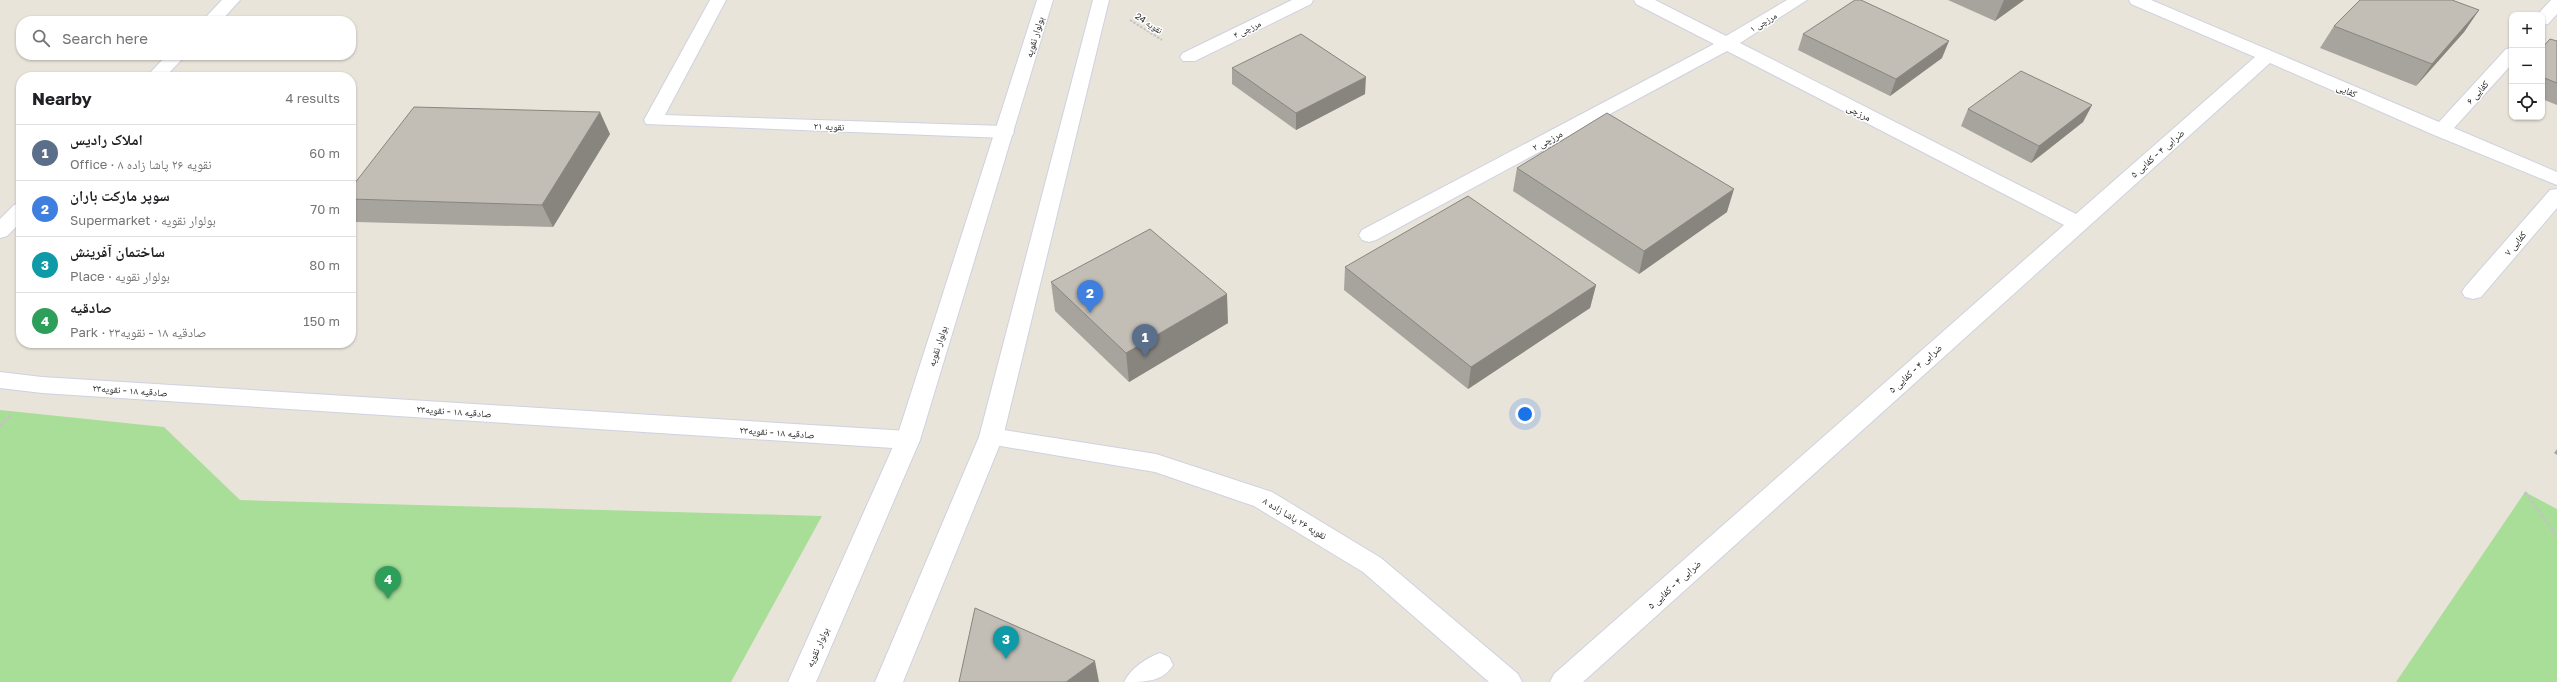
<!DOCTYPE html>
<html lang="en">
<head>
<meta charset="utf-8">
<style>
	body { margin:0; font-family:"Golos Text","Noto Naskh Arabic",sans-serif; background:#f6f6f6; color:#202124 }
	.controls { position:absolute; right:12px; top:12px; display:grid; overflow:hidden; border-radius:8px; box-shadow:0 1px 3px #0004 }
	.controls button { width:36px; height:36px; display:grid; place-items:center; padding:0; border:0; border-bottom:1px solid #e0e0e0; background:#fff; color:#202124; font:20px sans-serif }
	.you { position:absolute; left:1525px; top:414px; width:14px; height:14px; margin:-10px; border:3px solid #fff; border-radius:50%; background:#1a73e8; box-shadow:0 0 0 6px #1a73e833 }
	.badge { display:grid; place-items:center; width:26px; height:26px; border-radius:50%; background:#2563eb; color:#fff; font-size:13px; font-weight:700 }
	.pin { position:absolute; translate:-50% -33px; filter:drop-shadow(0 1px 2px #0008) }
	.pin::after { content:''; position:absolute; top:21px; width:14px; height:12px; background:inherit; clip-path:polygon(0 0,100% 0,50% 100%) }
	.list { margin:0; padding:0; list-style:none }
	h2 { display:flex; justify-content:space-between; align-items:center; height:52px; margin:0; padding:0 16px; font-size:17px }
	h2 small { font-size:13px; font-weight:400; color:#757577 }
	.list li { display:grid; grid-template-columns:26px 1fr auto; gap:12px; align-items:center; box-sizing:border-box; height:56px; padding:0 16px; border-top:1px solid #e0e0e0 }
	.list b { display:block; font-size:15px; white-space:nowrap }
	.list p { margin:0; font-size:13px; white-space:nowrap; color:#757577 }
	.list em { font-size:13px; font-style:normal; color:#757577 }
	.icon { flex:none; width:22px; height:22px; fill:none; stroke:currentColor; stroke-width:2; stroke-linecap:round; stroke-linejoin:round }
	.map { position:relative; flex:none; width:2557px; height:682px; overflow:hidden }
	.search { position:absolute; background:#fff; box-shadow:0 1px 3px #0004; left:16px; top:16px; width:340px; height:44px; display:flex; align-items:center; gap:10px; box-sizing:border-box; padding:0 14px; border-radius:16px; color:#757577; font-size:15px }
	.panel { position:absolute; background:#fff; box-shadow:0 1px 3px #0004; left:16px; top:72px; width:340px; height:276px; border-radius:16px }
	.map>svg:first-child { display:block }
	.green { fill:#a9de99 }
	.lines { fill:none; stroke-linecap:round; stroke-linejoin:round }
	.minor-casing { stroke:#cfd1e0; stroke-width:2 }
	.secondary-casing { stroke:#cfd1e0; stroke-width:2 }
	.path-far1 { stroke:#c3c3c3; stroke-width:2; stroke-dasharray:2.5 1.5; stroke-linecap:butt }
	.path { stroke:#c3c3c3; stroke-width:2.5; stroke-dasharray:3.5 2; stroke-linecap:butt }
	.minor { fill:#fff; fill-rule:evenodd }
	.secondary { fill:#fff; fill-rule:evenodd }
	.wall { fill:#a7a39d }
	.shaded-wall { fill:#88857f }
	.building { fill:#c2beb6; stroke:#88857f }
	.labels { text-anchor:middle; dominant-baseline:central; stroke-width:3; stroke-linejoin:round; paint-order:stroke }
	.far-street-label { font-size:9px; fill:#282828; stroke:#fff }
	.street-label { font-size:10px; fill:#282828; stroke:#fff }
</style>
</head>
<body>
<div class="map">
<svg width="2557" height="682" viewBox="0 0 2557 682">
	<rect width="100%" height="100%" fill="#e9e4da"/>
	<!-- green -->
	<g class="green">
		<polygon points="0,410 164,427 240,500 822,516 731,682 0,682"/>
		<polygon points="2525,492 2557,509 2557,682 2396,682"/>
	</g>
	<g class="lines">
		<defs>
			<g id="minor">
				<polygon points="222,0 240,0 221,21 202,21"/>
				<polygon points="710,0 726,0 665,115 1005,126 1012,128 1014,132 1012,136 1005,138 646,124 644,120"/>
				<polygon points="1292,0 1313,0 1311,4 1195,61 1183,61 1180,57 1183,53"/>
				<polygon points="1634,0 1655,0 1726,36 1787,0 1807,0 1740,43 2076,214 2255,57 2131,4 2129,0 2151,0 2439,122 2506,49 2512,48 2512,64 2454,128 2557,172 2557,185 2434,135 2270,63 1583,682 1550,682 1554,674 2064,225 1727,51 1376,240 1369,242 1362,240 1359,235 1362,230 1714,44 1636,4"/>
				<polygon points="2551,0 2557,0 2557,14 2548,24 2542,25 2542,15 2537,15"/>
				<polygon points="167,55 186,55 165,77 146,77"/>
				<polygon points="2557,189 2557,208 2481,297 2473,299 2465,297 2462,292 2465,287 2550,190"/>
				<polygon points="21,203 21,222 7,236 0,238 0,219 14,205"/>
				<polygon points="0,372 42,377 908,431 916,434 920,440 916,446 908,449 42,393 0,388"/>
				<polygon points="991,428 1156,454 1272,492 1381,558 1518,674 1522,682 1489,682 1363,572 1254,506 1155,472 983,443 979,437 983,431"/>
				<path d="M1160,653L1169,657L1173,665C1163,682 1145,682 1124,682C1131,668 1146,658 1160,653Z"/>
			</g>
			<g id="secondary">
				<polygon points="1037,0 1053,0 920,440 816,682 788,682 896,440"/>
				<polygon points="1093,0 1109,0 1003,437 903,682 875,682 979,437"/>
			</g>
		</defs>
		<!-- minor casing -->
		<use href="#minor" class="minor-casing"/>
		<!-- secondary casing -->
		<use href="#secondary" class="secondary-casing"/>
		<!-- path-far1 -->
		<polyline class="path-far1" points="1130,20 1162,40"/>
		<!-- path -->
		<g class="path">
			<polyline points="0,426 11,415"/>
			<polyline points="2525,492 2557,536"/>
		</g>
		<!-- minor -->
		<use href="#minor" class="minor"/>
		<!-- secondary -->
		<use href="#secondary" class="secondary"/>
	</g>
	<!-- wall -->
	<g class="wall">
		<polygon points="1948,0 2024,0 1995,21"/>
		<polygon points="2479,10 2464,32 2416,86 2320,48 2334,26"/>
		<polygon points="1803,34 1942,58 1890,96 1798,50"/>
		<polygon points="2557,41 2557,105 2542,99 2542,48"/>
		<polygon points="1232,68 1365,94 1296,130 1232,84"/>
		<polygon points="2092,105 2083,122 2031,163 1961,126 1968,109"/>
		<polygon points="610,134 553,227 356,222 351,213 351,188"/>
		<polygon points="1517,168 1727,212 1639,274 1513,191"/>
		<polygon points="1345,267 1596,285 1590,308 1468,389 1344,290"/>
		<polygon points="1051,282 1228,323 1129,382 1055,311"/>
		<polygon points="2557,449 2557,455 2554,453"/>
	</g>
	<!-- shaded-wall -->
	<g class="shaded-wall">
		<polygon points="2004,0 2024,0 1995,21"/>
		<polygon points="2479,10 2464,32 2416,86 2432,64"/>
		<polygon points="1949,41 1942,58 1890,96 1896,79"/>
		<polygon points="1366,77 1365,94 1296,130 1296,113"/>
		<polygon points="2092,105 2083,122 2031,163 2039,146"/>
		<polygon points="600,112 610,134 553,227 542,205"/>
		<polygon points="1734,189 1727,212 1639,274 1644,251"/>
		<polygon points="1596,285 1590,308 1468,389 1471,367"/>
		<polygon points="1227,294 1228,323 1129,382 1126,353"/>
		<polygon points="1095,661 1099,682 1066,682"/>
	</g>
	<!-- building -->
	<g class="building">
		<polygon points="1855,0 1861,0 1949,41 1896,79 1803,34"/>
		<polygon points="2360,0 2452,0 2479,10 2432,64 2334,26"/>
		<polygon points="1301,34 1366,77 1296,113 1232,68"/>
		<polygon points="2550,39 2557,41 2557,83 2542,77 2542,48"/>
		<polygon points="2021,71 2092,105 2039,146 1968,109"/>
		<polygon points="414,107 600,112 542,205 351,199 351,188"/>
		<polygon points="1607,113 1734,189 1644,251 1517,168"/>
		<polygon points="1468,196 1596,285 1471,367 1345,267"/>
		<polygon points="1150,229 1227,294 1126,353 1051,282"/>
		<polygon points="975,608 1095,661 1066,682 959,682"/>
	</g>
	<g class="labels">
		<!-- far-street labels -->
		<g class="far-street-label">
			<text transform="translate(1763 22) rotate(-31)">مرزچی ۱</text>
			<text transform="translate(1149 23) rotate(33)">نقویه 24</text>
			<text transform="translate(1247 29) rotate(-26)">مرزچی ۴</text>
		</g>
		<!-- street labels -->
		<g class="street-label">
			<text transform="translate(1034 37) rotate(-73)">بولوار نقویه</text>
			<text transform="translate(2347 90) rotate(23)">کفایی</text>
			<text transform="translate(2477 92) rotate(-48)">کفایی ۶</text>
			<text transform="translate(1859 112) rotate(27)">مرزچی</text>
			<text transform="translate(829 126) rotate(2)">نقویه ۲۱</text>
			<text transform="translate(1547 140) rotate(-28)">مرزچی ۲</text>
			<text transform="translate(2157 153) rotate(-41)">ضرابی ۴ - کفایی ۵</text>
			<text transform="translate(2515 243) rotate(-50)">کفایی ۷</text>
			<text transform="translate(937 346) rotate(-72)">بولوار نقویه</text>
			<text transform="translate(1915 368) rotate(-42)">ضرابی ۴ - کفایی ۵</text>
			<text transform="translate(130 390) rotate(4)">صادقیه ۱۸ - نقویه۲۳</text>
			<text transform="translate(454 411) rotate(4)">صادقیه ۱۸ - نقویه۲۳</text>
			<text transform="translate(777 432) rotate(4)">صادقیه ۱۸ - نقویه۲۳</text>
			<text transform="translate(1295 518) rotate(31)">نقویه ۲۶ پاشا زاده ۸</text>
			<text transform="translate(1674 584) rotate(-42)">ضرابی ۴ - کفایی ۵</text>
			<text transform="translate(817 647) rotate(-66)">بولوار نقویه</text>
		</g>
	</g>
</svg>
<div class="controls">
<button>+</button>
<button>−</button>
<button><svg class="icon" aria-label="locate" viewBox="0 0 24 24"><circle cx="12" cy="12" r="6"/><path d="M12 2v4M12 18v4M2 12h4M18 12h4"/></svg></button>
</div>
<div class="you"></div>
<div class="pin badge" style="left:1145px;top:357px;background:#5c6f8a">1</div>
<div class="pin badge" style="left:1090px;top:313px;background:#3f7fe0">2</div>
<div class="pin badge" style="left:1006px;top:659px;background:#0f9aa8">3</div>
<div class="pin badge" style="left:388px;top:599px;background:#2e9e5b">4</div>
<div class="search"><svg class="icon" aria-label="search" viewBox="0 0 24 24"><circle cx="10" cy="10" r="6"/><path d="M15 15l6 6"/></svg>Search here</div>
<section class="panel">
<h2>Nearby<small>4 results</small></h2>
<ul class="list">
<li><span class="badge" style="background:#5c6f8a">1</span><div><b>املاک رادیس</b><p>Office · نقویه ۲۶ پاشا زاده ۸</p></div><em>60 m</em></li>
<li><span class="badge" style="background:#3f7fe0">2</span><div><b>سوپر مارکت باران</b><p>Supermarket · بولوار نقویه</p></div><em>70 m</em></li>
<li><span class="badge" style="background:#0f9aa8">3</span><div><b>ساختمان آفرینش</b><p>Place · بولوار نقویه</p></div><em>80 m</em></li>
<li><span class="badge" style="background:#2e9e5b">4</span><div><b>صادقیه</b><p>Park · صادقیه ۱۸ - نقویه۲۳</p></div><em>150 m</em></li>
</ul>
</section>
</div>
</body>
</html>
